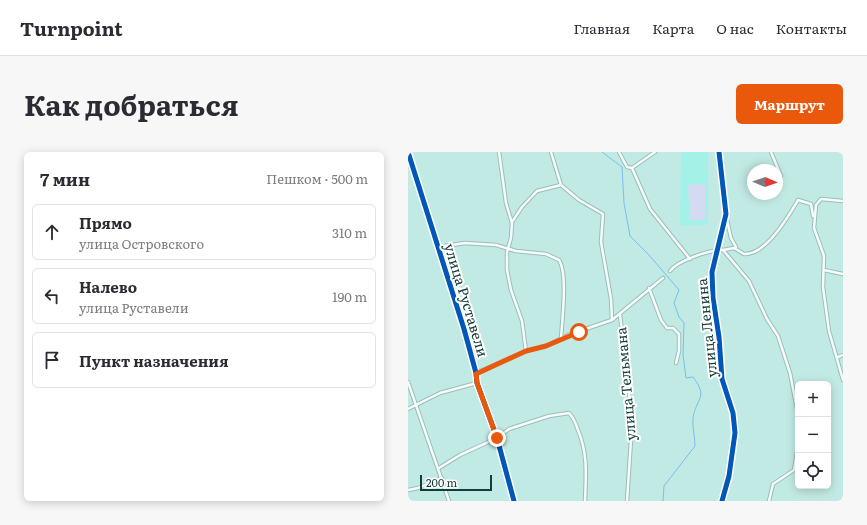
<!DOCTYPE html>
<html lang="ru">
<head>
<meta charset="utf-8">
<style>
	body { margin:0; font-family:Literata,serif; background:#f7f7f7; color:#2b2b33 }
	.controls { position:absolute; right:12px; bottom:12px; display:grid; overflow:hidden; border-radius:6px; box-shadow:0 2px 10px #0003 }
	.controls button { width:36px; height:36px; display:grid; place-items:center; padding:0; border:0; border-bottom:1px solid #e1e1e2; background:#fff; color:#2b2b33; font:20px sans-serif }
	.compass { position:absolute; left:339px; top:12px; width:36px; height:36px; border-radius:50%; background:#fff; box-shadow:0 2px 10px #0003; rotate:92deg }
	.scale { position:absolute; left:12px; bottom:10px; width:72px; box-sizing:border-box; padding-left:4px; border:2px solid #133d38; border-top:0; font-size:11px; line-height:14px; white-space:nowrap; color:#133d38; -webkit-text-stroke:3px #fff; paint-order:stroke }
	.stop { position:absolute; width:12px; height:12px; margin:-9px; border:3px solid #ea580c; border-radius:50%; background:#fff }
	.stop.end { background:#ea580c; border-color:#fff; box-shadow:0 1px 4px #0008 }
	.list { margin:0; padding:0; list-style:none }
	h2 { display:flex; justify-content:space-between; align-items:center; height:52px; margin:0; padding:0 16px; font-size:17px }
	h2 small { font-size:13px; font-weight:400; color:#7c7c81 }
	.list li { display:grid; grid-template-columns:26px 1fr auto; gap:12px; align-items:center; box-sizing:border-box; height:56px; margin:0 8px 8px; padding:0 8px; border:1px solid #e1e1e2; border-radius:6px }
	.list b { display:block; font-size:15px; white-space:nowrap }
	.list p { margin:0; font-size:13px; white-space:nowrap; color:#7c7c81 }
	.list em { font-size:13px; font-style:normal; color:#7c7c81 }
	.icon { flex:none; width:22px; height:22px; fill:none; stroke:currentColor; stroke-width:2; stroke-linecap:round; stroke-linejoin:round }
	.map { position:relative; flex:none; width:435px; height:349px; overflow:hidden; border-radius:6px }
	header { display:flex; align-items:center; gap:24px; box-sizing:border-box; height:56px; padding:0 20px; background:#fff; border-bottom:1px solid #e1e1e2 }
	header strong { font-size:19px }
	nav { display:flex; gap:22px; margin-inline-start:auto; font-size:14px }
	.intro { display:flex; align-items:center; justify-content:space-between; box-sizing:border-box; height:96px; padding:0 24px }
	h1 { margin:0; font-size:28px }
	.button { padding:10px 18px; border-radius:6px; background:#ea580c; color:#fff; font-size:14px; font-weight:700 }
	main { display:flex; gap:24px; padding:0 24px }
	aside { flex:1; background:#fff; border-radius:6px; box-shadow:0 2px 10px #0003 }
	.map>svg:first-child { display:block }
	.built { fill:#a4f2e7 }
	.green { fill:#d3daf2 }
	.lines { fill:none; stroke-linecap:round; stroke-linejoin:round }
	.stream { stroke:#77bfeb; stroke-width:1 }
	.minor-casing { stroke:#9abeb9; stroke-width:4.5 }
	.minor { stroke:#f6fcfb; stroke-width:2.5 }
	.cycleway-casing { stroke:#fff; stroke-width:8 }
	.cycleway { stroke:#0057b8; stroke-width:5 }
	.route { stroke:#ea580c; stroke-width:5 }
	.labels { text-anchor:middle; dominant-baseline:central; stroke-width:4; stroke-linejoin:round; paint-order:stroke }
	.street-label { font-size:14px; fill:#133d38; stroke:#fff }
</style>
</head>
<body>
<header>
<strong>Turnpoint</strong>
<nav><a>Главная</a><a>Карта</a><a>О нас</a><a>Контакты</a></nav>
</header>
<div class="intro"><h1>Как добраться</h1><a class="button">Маршрут</a></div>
<main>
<aside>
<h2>7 мин<small>Пешком · 500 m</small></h2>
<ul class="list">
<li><svg class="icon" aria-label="ahead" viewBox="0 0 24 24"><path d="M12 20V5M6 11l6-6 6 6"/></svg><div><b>Прямо</b><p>улица Островского</p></div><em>310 m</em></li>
<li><svg class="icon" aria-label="left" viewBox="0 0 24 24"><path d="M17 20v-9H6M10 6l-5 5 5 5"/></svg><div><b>Налево</b><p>улица Руставели</p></div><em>190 m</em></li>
<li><svg class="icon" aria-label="arrive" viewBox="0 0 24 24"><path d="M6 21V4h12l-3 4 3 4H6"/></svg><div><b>Пункт назначения</b></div></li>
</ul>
</aside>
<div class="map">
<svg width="435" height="349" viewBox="0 0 435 349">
	<rect width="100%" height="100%" fill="#c2eae4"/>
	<!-- built -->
	<polygon class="built" points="273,0 300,0 300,73 272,74"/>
	<!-- green -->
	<polygon class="green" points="297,32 298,68 282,68 280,33"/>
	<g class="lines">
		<!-- stream -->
		<path class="stream" d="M194,0L214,15L216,51L222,84L241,103L271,138L266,151L271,165L276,171L275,203L278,226L285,225C301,246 288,246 285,266C284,274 287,285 287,294L256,334L255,349"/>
		<defs>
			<g id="minor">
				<polyline points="0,0 56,177 68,221 69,231 89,286 106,349"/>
				<polyline points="91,0 98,51 104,71 103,86 99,100 99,118 103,138 114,169 118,199"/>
				<polyline points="143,0 153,33 171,48 195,62 193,90 203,147 204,168"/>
				<polyline points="211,0 219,15 224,16 242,57 282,107"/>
				<polyline points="311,0 318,62 304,120 305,146 311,185 314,227 325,261 327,281 321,324 314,349"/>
				<polyline points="363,0 373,24"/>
				<polyline points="224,16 247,0"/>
				<polyline points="435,49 413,47 408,53 406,76 416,104 415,135 421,179 435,228"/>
				<polyline points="318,64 323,86 328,95"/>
				<polyline points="104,70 114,55 129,39 153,33"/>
				<path d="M30,95L57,91L88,93L108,99L138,102L151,108C160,122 154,169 153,187"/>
				<path d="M315,98L326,96L336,102C358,103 380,65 390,48L403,52L405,64"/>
				<polyline points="416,118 435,122"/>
				<path d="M262,119C269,109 303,97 315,98L341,129L359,167L370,184L382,221L390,262"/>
				<polyline points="241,136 253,168 259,176 265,176 271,182 271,199 268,211"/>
				<polyline points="212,163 221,239 223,288 219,349"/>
				<polyline points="430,205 435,203"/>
				<polyline points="68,221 118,199 138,194 160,183 204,168 255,126"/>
				<polyline points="0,230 41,349"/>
				<polyline points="0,257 32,241 69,231"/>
				<path d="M31,316L52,303L89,286L101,277L141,264L161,261C166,266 168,272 170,278C180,302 178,323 177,349"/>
				<polyline points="0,338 10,336 34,326"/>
				<polyline points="361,349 365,332 386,318 390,295"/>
			</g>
		</defs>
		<!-- minor casing -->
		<use href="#minor" class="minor-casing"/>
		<!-- minor -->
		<use href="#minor" class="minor"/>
		<defs>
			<g id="cycleway">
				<polyline points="0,0 56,177 68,221 69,231 89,286 106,349"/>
				<polyline points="311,0 318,62 304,120 305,146 311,185 314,227 325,261 327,281 321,324 314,349"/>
			</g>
		</defs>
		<!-- cycleway casing -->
		<use href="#cycleway" class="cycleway-casing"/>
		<!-- cycleway -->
		<use href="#cycleway" class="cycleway"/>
	</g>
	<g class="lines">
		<!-- route -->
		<polyline class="route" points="89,286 69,231 68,222 118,199 138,194 171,180"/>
	</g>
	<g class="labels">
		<!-- street labels -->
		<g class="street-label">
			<text transform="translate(59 148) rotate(73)">улица Руставели</text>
			<text transform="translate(298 176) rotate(-96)">улица Ленина</text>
			<text transform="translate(217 232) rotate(-95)">улица Тельмана</text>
		</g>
	</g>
</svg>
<div class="controls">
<button>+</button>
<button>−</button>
<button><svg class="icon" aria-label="locate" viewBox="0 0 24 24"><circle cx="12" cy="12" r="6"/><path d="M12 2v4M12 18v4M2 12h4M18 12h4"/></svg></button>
</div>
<svg class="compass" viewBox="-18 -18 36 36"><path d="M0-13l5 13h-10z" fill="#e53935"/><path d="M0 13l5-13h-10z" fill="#7c7c81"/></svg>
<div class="scale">200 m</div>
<div class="stop" style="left:171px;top:180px"></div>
<div class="stop end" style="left:89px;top:286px"></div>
</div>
</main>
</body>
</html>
